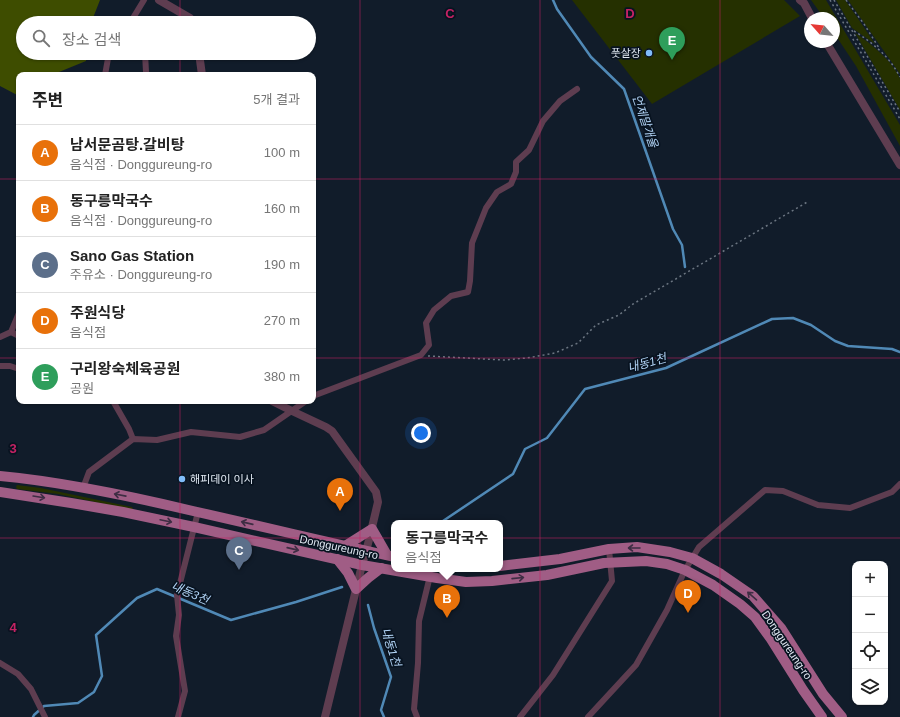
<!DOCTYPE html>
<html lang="ko">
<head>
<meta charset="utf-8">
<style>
	body { margin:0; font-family:Arial,"Noto Sans KR",sans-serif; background:#f2f2f2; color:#222 }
	.controls { position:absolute; right:12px; bottom:12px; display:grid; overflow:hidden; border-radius:8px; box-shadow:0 1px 3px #0004 }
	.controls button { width:36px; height:36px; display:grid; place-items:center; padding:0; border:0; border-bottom:1px solid #e0e0e0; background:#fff; color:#222; font:20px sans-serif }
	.compass { position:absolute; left:804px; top:12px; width:36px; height:36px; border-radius:50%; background:#fff; box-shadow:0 1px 3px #0004; rotate:297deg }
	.you { position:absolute; left:421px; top:433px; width:14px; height:14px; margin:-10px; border:3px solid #fff; border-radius:50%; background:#1a73e8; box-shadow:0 0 0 6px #1a73e833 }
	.badge { display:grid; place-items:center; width:26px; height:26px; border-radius:50%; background:#4c6883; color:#fff; font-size:13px; font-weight:700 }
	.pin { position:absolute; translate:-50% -33px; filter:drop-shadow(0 1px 2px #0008) }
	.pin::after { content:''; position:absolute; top:21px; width:14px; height:12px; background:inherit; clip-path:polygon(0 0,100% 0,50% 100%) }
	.popup { position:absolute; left:391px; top:520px; width:112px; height:52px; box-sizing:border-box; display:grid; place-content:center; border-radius:8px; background:#fff; filter:drop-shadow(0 1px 3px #0005); font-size:13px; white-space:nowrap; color:#767676 }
	.popup b { font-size:15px; color:#222 }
	.popup::after { content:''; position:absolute; left:50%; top:100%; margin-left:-8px; border:8px solid transparent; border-top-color:#fff }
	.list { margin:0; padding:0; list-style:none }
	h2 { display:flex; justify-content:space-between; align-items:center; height:52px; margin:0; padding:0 16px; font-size:17px }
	h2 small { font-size:13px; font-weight:400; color:#767676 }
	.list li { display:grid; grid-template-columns:26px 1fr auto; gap:12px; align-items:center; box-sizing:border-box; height:56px; padding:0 16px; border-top:1px solid #e0e0e0 }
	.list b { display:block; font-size:15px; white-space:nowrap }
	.list p { margin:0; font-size:13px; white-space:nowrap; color:#767676 }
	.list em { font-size:13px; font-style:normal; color:#767676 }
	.icon { flex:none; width:22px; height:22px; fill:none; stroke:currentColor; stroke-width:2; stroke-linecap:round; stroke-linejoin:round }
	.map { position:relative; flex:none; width:900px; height:717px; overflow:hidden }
	.search { position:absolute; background:#fff; box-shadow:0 1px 3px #0004; left:16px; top:16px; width:300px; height:44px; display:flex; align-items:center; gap:10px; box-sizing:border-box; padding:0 14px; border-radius:22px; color:#767676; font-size:15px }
	.panel { position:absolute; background:#fff; box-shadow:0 1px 3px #0004; left:16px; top:72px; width:300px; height:332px; border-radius:8px }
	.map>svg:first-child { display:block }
	.green { fill:#253000 }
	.forest { fill:#3e4d00 }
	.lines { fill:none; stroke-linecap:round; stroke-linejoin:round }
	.stream { stroke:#5089b6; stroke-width:2.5 }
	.path { stroke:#6c7682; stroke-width:1.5; stroke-dasharray:2 3; stroke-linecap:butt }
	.minor { stroke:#5e3d50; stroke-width:6 }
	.tertiary { stroke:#5e3d50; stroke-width:8 }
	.primary { stroke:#a05d85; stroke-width:10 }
	.oneway { stroke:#3d2d43 }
	.grid { fill:none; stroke:#c42263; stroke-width:1; stroke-opacity:0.55 }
	.poi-dot { fill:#80bdfa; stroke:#081320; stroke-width:1.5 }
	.labels { text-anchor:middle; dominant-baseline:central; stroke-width:3.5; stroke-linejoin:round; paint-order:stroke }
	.poi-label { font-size:11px; fill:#e0e8f2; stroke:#081320; text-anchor:end }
	.street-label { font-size:11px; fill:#e0e8f2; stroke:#081320 }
	.water-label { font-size:12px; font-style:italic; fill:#b1d3f5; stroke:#081320 }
	.grid-label { font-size:13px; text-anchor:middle; font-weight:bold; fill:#c42263; stroke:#081320; stroke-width:3.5; stroke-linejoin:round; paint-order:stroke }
</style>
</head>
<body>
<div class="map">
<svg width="900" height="717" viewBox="0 0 900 717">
	<rect width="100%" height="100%" fill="#111c2a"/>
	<!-- green -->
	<g class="green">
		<polygon points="572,0 784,0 800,16 652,104"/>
		<polygon points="811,0 826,0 900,125 900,146 856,66 834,33 834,18 824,18"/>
		<polygon points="836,0 845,0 859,20 875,44 852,28"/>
		<polygon points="848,0 900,0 900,74"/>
		<path d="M855,33C869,42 894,62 900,79C900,85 900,103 900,110Z"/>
		<polygon points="17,485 41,488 132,507 133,509 132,510 58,494 17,489 16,487"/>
	</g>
	<!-- forest -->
	<polygon class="forest" points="0,0 100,0 91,23 23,23 23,53 86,53 86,61 59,72 59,75 19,75 19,96 0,86"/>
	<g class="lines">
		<!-- stream -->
		<g class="stream">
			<polyline points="553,0 557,9 591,57 624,89 673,229 682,245 685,267"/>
			<polyline points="440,523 513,474 525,449 547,438 585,389 666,368 772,319 793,318 811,325 835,341 848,346 892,349 900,352"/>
			<polyline points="368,605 374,628 391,677 381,710 384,717"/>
			<polyline points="33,717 34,715 44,706 78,703 94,692 102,676 96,635 137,598 157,589 231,620 296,602 342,587"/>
		</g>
		<!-- path -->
		<g class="path">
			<polyline points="830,0 900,119"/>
			<polyline points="834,0 900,112"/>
			<polyline points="846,0 864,24 879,48"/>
			<path d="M854,31C873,43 889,56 900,77"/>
			<polyline points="428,356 504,360 527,358 555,353 578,343 596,325 619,315 633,304 809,201"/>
		</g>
		<!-- minor -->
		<g class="minor">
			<polyline points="130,23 144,0"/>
			<polyline points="145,53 146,72 147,75"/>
			<polyline points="105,75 109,53"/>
			<polyline points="11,332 19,336"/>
			<polyline points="0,337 11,332 19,313"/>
			<polyline points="0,366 10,366 19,369"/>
			<polyline points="313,396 421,355 429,345 426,323 434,310 451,296 468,292 470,281 472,243 486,208 497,192 511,184 516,172 516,162 529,150 543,121 560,101 577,89"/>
			<polyline points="113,401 129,429 133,439"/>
			<polyline points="83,488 89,472 133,439 157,440 191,432 240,437 264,430 306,401"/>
			<polyline points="0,663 18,674 31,689 45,717"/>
			<polyline points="178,717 185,691 176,636 179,615 177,595 198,512"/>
			<polyline points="417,717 414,709 418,663 419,621 430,576"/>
			<polyline points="520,717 553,675 612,581 609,549"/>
			<polyline points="588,717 636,665 667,610 685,570 699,547 765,490 783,491 818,505 850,508 892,492 900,484"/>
		</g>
		<!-- tertiary -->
		<g class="tertiary">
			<polyline points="159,0 190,18 195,23"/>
			<polyline points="800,0 804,3 812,18"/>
			<polyline points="826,42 900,165"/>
			<polyline points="199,53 202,75"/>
			<polyline points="272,401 292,411 326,427 332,431 376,492 378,502 369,540 362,565 325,717"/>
		</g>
		<!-- primary -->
		<g class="primary">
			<path d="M0,476C65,482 130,496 193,511C260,526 327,542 394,557"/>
			<polyline points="0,492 71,503 123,512 194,527 362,565 437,578 466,582 492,581 547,575 604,563 646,561 667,564 685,570 713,585 740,604 755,617 771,639 803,690 822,717"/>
			<polyline points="345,546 372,529 387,555"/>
			<polyline points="337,559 348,573 356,589 368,578 381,568"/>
			<polyline points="500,566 560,559 609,549 637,547 670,552 692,558 721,574 753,596 781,628 823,694 842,717"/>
		</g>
	</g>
	<!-- one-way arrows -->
	<defs><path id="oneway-shaft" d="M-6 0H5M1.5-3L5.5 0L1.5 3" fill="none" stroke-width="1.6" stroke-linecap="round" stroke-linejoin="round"/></defs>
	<g class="oneway">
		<use href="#oneway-shaft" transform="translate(120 495) rotate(-169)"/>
		<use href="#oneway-shaft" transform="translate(39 497) rotate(9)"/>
		<use href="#oneway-shaft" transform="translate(166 521) rotate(12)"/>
		<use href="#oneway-shaft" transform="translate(247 523) rotate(-167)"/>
		<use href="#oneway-shaft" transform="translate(634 548) rotate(-180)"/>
		<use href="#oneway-shaft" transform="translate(293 549) rotate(13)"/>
		<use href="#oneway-shaft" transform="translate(518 578) rotate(-6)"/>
		<use href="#oneway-shaft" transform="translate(752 596) rotate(-139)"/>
	</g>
	<!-- grid -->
	<path class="grid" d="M180,0V23M360,0V717M540,0V717M720,0V717M180,53V75M0,179H19M313,179H900M0,358H19M313,358H900M180,401V717M0,538H900"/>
	<!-- markers -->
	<g class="poi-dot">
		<circle cx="649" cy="53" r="4"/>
		<circle cx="182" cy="479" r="4"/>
	</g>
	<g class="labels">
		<!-- poi labels -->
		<g class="poi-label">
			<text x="641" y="53">풋살장</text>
			<text x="190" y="479" text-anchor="start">해피데이 이사</text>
		</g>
		<!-- street labels -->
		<g class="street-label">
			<text transform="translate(339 547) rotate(12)">Donggureung-ro</text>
			<text transform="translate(787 645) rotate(56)">Donggureung-ro</text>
		</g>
		<!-- water labels -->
		<g class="water-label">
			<text transform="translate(645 121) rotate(71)">언제말개울</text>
			<text transform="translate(647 363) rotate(-16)">내동1천</text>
			<text transform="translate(190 593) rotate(23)">내동3천</text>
			<text transform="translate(391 647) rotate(73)">내동1천</text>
		</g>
	</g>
	<g class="grid-label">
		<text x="450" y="18">C</text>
		<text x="630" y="18">D</text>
		<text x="13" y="453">3</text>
		<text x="13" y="632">4</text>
	</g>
</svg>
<div class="controls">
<button>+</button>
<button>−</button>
<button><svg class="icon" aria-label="locate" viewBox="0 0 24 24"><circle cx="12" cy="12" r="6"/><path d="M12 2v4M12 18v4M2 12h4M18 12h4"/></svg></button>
<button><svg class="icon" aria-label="layers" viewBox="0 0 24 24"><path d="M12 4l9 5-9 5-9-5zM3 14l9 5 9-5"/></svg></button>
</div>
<svg class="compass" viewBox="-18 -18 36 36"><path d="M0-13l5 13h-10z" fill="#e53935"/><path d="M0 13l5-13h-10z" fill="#767676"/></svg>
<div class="you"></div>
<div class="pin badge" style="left:340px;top:511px;background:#e8710a">A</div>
<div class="pin badge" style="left:447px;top:618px;background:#e8710a">B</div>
<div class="popup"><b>동구릉막국수</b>음식점</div>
<div class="pin badge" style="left:239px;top:570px;background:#5c6f8a">C</div>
<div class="pin badge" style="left:688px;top:613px;background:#e8710a">D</div>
<div class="pin badge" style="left:672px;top:60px;background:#2e9e5b">E</div>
<div class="search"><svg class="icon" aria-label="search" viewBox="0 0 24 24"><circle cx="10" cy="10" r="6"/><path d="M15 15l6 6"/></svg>장소 검색</div>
<section class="panel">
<h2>주변<small>5개 결과</small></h2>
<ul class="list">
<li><span class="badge" style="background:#e8710a">A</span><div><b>남서문곰탕.갈비탕</b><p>음식점 · Donggureung-ro</p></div><em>100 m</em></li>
<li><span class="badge" style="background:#e8710a">B</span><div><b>동구릉막국수</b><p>음식점 · Donggureung-ro</p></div><em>160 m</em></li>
<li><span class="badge" style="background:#5c6f8a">C</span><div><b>Sano Gas Station</b><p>주유소 · Donggureung-ro</p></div><em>190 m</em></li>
<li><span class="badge" style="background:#e8710a">D</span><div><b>주원식당</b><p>음식점</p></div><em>270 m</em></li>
<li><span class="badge" style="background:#2e9e5b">E</span><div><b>구리왕숙체육공원</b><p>공원</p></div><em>380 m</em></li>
</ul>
</section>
</div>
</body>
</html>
